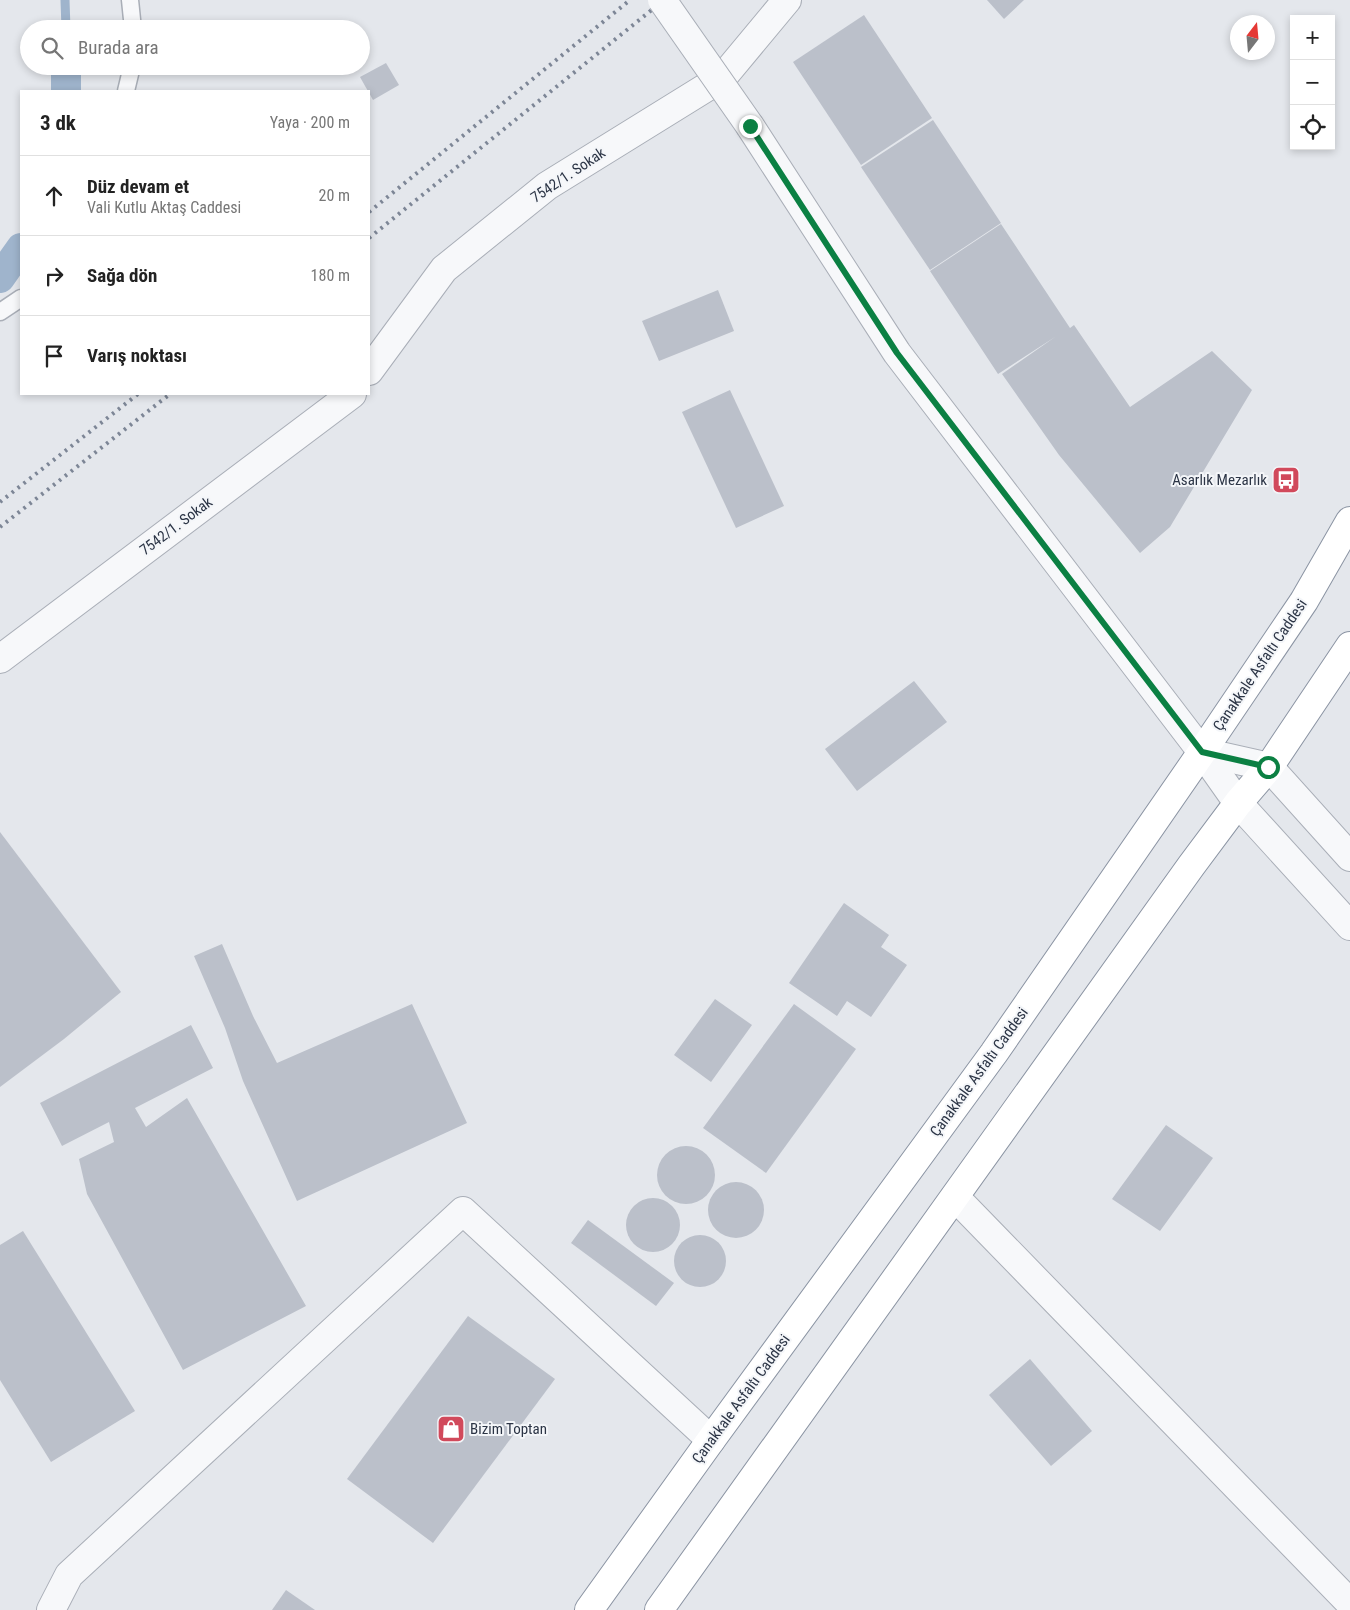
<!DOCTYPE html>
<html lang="tr">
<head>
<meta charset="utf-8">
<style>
	body { margin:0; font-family:"Roboto Condensed",sans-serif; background:#f6f6f6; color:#222 }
	.controls { position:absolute; right:15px; top:15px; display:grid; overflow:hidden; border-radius:0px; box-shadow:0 2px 8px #0003 }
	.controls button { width:45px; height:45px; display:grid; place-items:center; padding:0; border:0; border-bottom:1px solid #e0e0e0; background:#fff; color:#222; font:25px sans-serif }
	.compass { position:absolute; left:1230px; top:15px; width:45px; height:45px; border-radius:50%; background:#fff; box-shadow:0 2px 8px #0003; rotate:16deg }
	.stop { position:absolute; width:15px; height:15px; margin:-11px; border:4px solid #0b8043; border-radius:50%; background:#fff }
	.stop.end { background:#0b8043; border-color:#fff; box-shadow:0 1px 5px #0008 }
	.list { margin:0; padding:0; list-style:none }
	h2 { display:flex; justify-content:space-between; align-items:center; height:65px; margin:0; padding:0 20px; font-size:21px }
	h2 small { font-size:16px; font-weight:400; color:#767676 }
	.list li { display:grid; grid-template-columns:32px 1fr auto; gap:15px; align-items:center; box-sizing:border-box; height:80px; padding:0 20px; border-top:1px solid #e0e0e0 }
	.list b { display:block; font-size:19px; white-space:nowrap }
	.list p { margin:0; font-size:16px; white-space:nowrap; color:#767676 }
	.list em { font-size:16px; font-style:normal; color:#767676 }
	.icon { flex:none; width:28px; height:28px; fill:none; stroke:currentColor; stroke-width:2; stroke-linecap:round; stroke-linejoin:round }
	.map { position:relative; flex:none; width:1350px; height:1610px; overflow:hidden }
	.search { position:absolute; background:#fff; box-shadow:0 2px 8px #0003; left:20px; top:20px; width:350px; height:55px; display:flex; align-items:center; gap:12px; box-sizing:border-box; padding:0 18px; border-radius:28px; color:#767676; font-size:19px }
	.panel { position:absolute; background:#fff; box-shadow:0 2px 8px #0003; left:20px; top:90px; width:350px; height:305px; border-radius:0px }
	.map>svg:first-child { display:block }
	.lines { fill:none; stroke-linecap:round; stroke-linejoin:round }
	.stream { stroke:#9fb4cc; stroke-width:9 }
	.canal { stroke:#9fb4cc; stroke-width:30 }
	.building { fill:#bbc0ca }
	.service-casing { stroke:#a9aeb7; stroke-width:19 }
	.minor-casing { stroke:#a9aeb7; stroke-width:30 }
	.tertiary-casing { stroke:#a9aeb7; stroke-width:30 }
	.trunk-casing { stroke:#8b94a3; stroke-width:30 }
	.service { stroke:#f7f8fa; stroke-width:16 }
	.minor { stroke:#f7f8fa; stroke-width:28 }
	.tertiary { stroke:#f7f8fa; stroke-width:28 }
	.trunk { stroke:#fff; stroke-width:28 }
	.rail { stroke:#7d8696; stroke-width:4; stroke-dasharray:2.5 5; stroke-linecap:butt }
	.tertiary-bridge-casing { stroke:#a9aeb7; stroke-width:30; stroke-linecap:butt }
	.tertiary-bridge { stroke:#f7f8fa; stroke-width:28 }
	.route { stroke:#0b8043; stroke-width:6 }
	.labels { text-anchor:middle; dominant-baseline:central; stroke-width:4; stroke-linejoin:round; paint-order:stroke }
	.street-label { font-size:15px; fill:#2b3445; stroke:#f4f6f9 }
	.poi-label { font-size:15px; fill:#2b3445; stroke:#f4f6f9; text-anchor:end }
</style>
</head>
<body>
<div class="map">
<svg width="1350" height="1610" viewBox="0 0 1350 1610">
	<rect width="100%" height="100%" fill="#e4e7ec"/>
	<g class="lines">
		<!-- stream -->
		<polyline class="stream" points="65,0 66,29"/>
		<!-- canal -->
		<g class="canal">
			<polyline points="66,91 66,66"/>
			<polyline points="0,278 21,248"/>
		</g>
	</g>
	<!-- building -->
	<g class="building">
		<polygon points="987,0 1024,0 1004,19"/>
		<polygon points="864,15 932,118 861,165 793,62"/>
		<polygon points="386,63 399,85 373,100 360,77"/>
		<polygon points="933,120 1001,223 930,270 861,167"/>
		<polygon points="1001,224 1070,328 1074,325 1130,407 1212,351 1252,390 1170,527 1140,553 1059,455 1002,374 1055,337 998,374 930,271"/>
		<polygon points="718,290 734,331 659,361 642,321"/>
		<polygon points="730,390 784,506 736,528 682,412"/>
		<polygon points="914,681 947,722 857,791 825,749"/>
		<polygon points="0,832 121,992 64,1039 0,1087"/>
		<polygon points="844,903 889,935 881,947 907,965 871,1017 847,1001 837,1016 789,983"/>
		<polygon points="222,944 253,1016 277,1063 412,1004 467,1123 297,1201 243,1081 225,1028 194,956"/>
		<polygon points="715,999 752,1025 711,1082 674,1055"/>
		<polygon points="794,1004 856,1049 766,1173 703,1128"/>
		<polygon points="191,1025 213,1068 135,1108 146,1127 187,1098 306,1306 183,1370 87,1194 79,1159 114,1142 109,1122 62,1146 40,1103"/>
		<polygon points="1166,1125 1213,1158 1160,1231 1112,1199"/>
		<circle cx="686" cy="1175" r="29"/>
		<circle cx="736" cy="1210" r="28"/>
		<circle cx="653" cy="1225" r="27"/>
		<polygon points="588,1220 674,1283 656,1306 571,1243"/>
		<polygon points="23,1231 135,1411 51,1462 0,1380 0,1245"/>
		<circle cx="700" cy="1261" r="26"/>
		<polygon points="468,1316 555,1379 433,1543 347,1479"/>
		<polygon points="1030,1359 1092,1431 1051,1466 989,1395"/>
		<polygon points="286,1590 315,1610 272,1610"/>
	</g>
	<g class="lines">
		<defs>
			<g id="service">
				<polyline points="130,0 133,29"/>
				<polyline points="126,91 132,66"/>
				<polyline points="0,312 21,298"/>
			</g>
			<g id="minor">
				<polyline points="369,371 444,269 547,186 723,77 787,0"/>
				<polyline points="0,659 352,394"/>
				<polyline points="955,1197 1350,1603"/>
				<polyline points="51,1610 69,1575 463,1211 711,1440"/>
			</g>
			<g id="tertiary">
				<polyline points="750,126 897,353 1202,752 1238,803 1350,926"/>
				<polyline points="1202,752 1269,767 1350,857"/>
			</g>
			<g id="trunk">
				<polyline points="589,1610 711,1440 994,1053 1202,752 1304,601 1350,521"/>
				<polyline points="659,1610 1191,866 1238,803 1269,767 1350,646"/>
			</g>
		</defs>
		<!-- service casing -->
		<use href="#service" class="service-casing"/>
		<!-- minor casing -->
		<use href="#minor" class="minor-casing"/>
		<!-- tertiary casing -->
		<use href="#tertiary" class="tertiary-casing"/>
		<!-- trunk casing -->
		<use href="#trunk" class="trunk-casing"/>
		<!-- service -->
		<use href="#service" class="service"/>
		<!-- minor -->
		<use href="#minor" class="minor"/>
		<!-- tertiary -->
		<use href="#tertiary" class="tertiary"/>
		<!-- trunk -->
		<use href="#trunk" class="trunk"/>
		<!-- rail -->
		<g class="rail">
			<polyline points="369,212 630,0"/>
			<polyline points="369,238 664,0"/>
			<polyline points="0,502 138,394"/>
			<polyline points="0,527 170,394"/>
		</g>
		<defs>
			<polyline id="tertiary-bridge" points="662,0 750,126"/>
		</defs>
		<!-- tertiary-bridge casing -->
		<use href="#tertiary-bridge" class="tertiary-bridge-casing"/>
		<!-- tertiary-bridge -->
		<use href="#tertiary-bridge" class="tertiary-bridge"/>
	</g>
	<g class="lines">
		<!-- route -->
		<polyline class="route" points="750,126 897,353 1202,752 1268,767"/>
	</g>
	<!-- icons -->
	<defs>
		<symbol id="bus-square" viewBox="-11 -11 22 22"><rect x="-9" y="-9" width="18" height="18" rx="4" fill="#d1495b" stroke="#f4f6f9"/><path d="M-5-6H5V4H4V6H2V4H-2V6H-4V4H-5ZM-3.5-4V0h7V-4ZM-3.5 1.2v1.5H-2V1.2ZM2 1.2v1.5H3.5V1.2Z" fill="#fff"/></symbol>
		<symbol id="shop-square" viewBox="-11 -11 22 22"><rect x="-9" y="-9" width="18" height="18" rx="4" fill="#d1495b" stroke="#f4f6f9"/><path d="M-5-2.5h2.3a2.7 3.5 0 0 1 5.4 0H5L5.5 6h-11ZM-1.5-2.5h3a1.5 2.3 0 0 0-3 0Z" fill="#fff"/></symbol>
	</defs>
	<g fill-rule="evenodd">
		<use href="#bus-square" x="1270" y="464" width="32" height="32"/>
		<use href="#shop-square" x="435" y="1413" width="32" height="32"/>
	</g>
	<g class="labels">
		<!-- street labels -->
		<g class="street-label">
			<text transform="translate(568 175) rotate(-34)">7542/1. Sokak</text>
			<text transform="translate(176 526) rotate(-37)">7542/1. Sokak</text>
			<text transform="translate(1260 665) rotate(-56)">Çanakkale Asfaltı Caddesi</text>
			<text transform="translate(979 1072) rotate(-54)">Çanakkale Asfaltı Caddesi</text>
			<text transform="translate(741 1399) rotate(-54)">Çanakkale Asfaltı Caddesi</text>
		</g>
		<!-- poi labels -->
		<g class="poi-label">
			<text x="1267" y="480">Asarlık Mezarlık</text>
			<text x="470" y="1429" text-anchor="start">Bizim Toptan</text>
		</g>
	</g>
</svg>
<div class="controls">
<button>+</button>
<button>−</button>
<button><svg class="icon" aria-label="locate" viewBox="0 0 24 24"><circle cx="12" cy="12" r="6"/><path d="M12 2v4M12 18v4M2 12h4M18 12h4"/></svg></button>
</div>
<svg class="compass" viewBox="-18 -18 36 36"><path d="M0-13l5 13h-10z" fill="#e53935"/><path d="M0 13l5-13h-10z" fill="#767676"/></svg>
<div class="stop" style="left:1268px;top:767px"></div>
<div class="stop end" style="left:750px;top:126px"></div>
<div class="search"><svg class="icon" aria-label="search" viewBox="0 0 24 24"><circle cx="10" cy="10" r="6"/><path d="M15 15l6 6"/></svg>Burada ara</div>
<section class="panel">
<h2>3 dk<small>Yaya · 200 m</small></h2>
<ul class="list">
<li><svg class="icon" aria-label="ahead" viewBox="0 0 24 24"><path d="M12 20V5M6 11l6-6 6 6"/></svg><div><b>Düz devam et</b><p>Vali Kutlu Aktaş Caddesi</p></div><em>20 m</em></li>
<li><svg class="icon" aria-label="right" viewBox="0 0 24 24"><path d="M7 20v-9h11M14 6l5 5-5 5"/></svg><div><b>Sağa dön</b></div><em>180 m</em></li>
<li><svg class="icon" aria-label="arrive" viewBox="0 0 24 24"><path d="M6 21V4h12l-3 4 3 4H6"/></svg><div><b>Varış noktası</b></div></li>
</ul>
</section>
</div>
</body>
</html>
